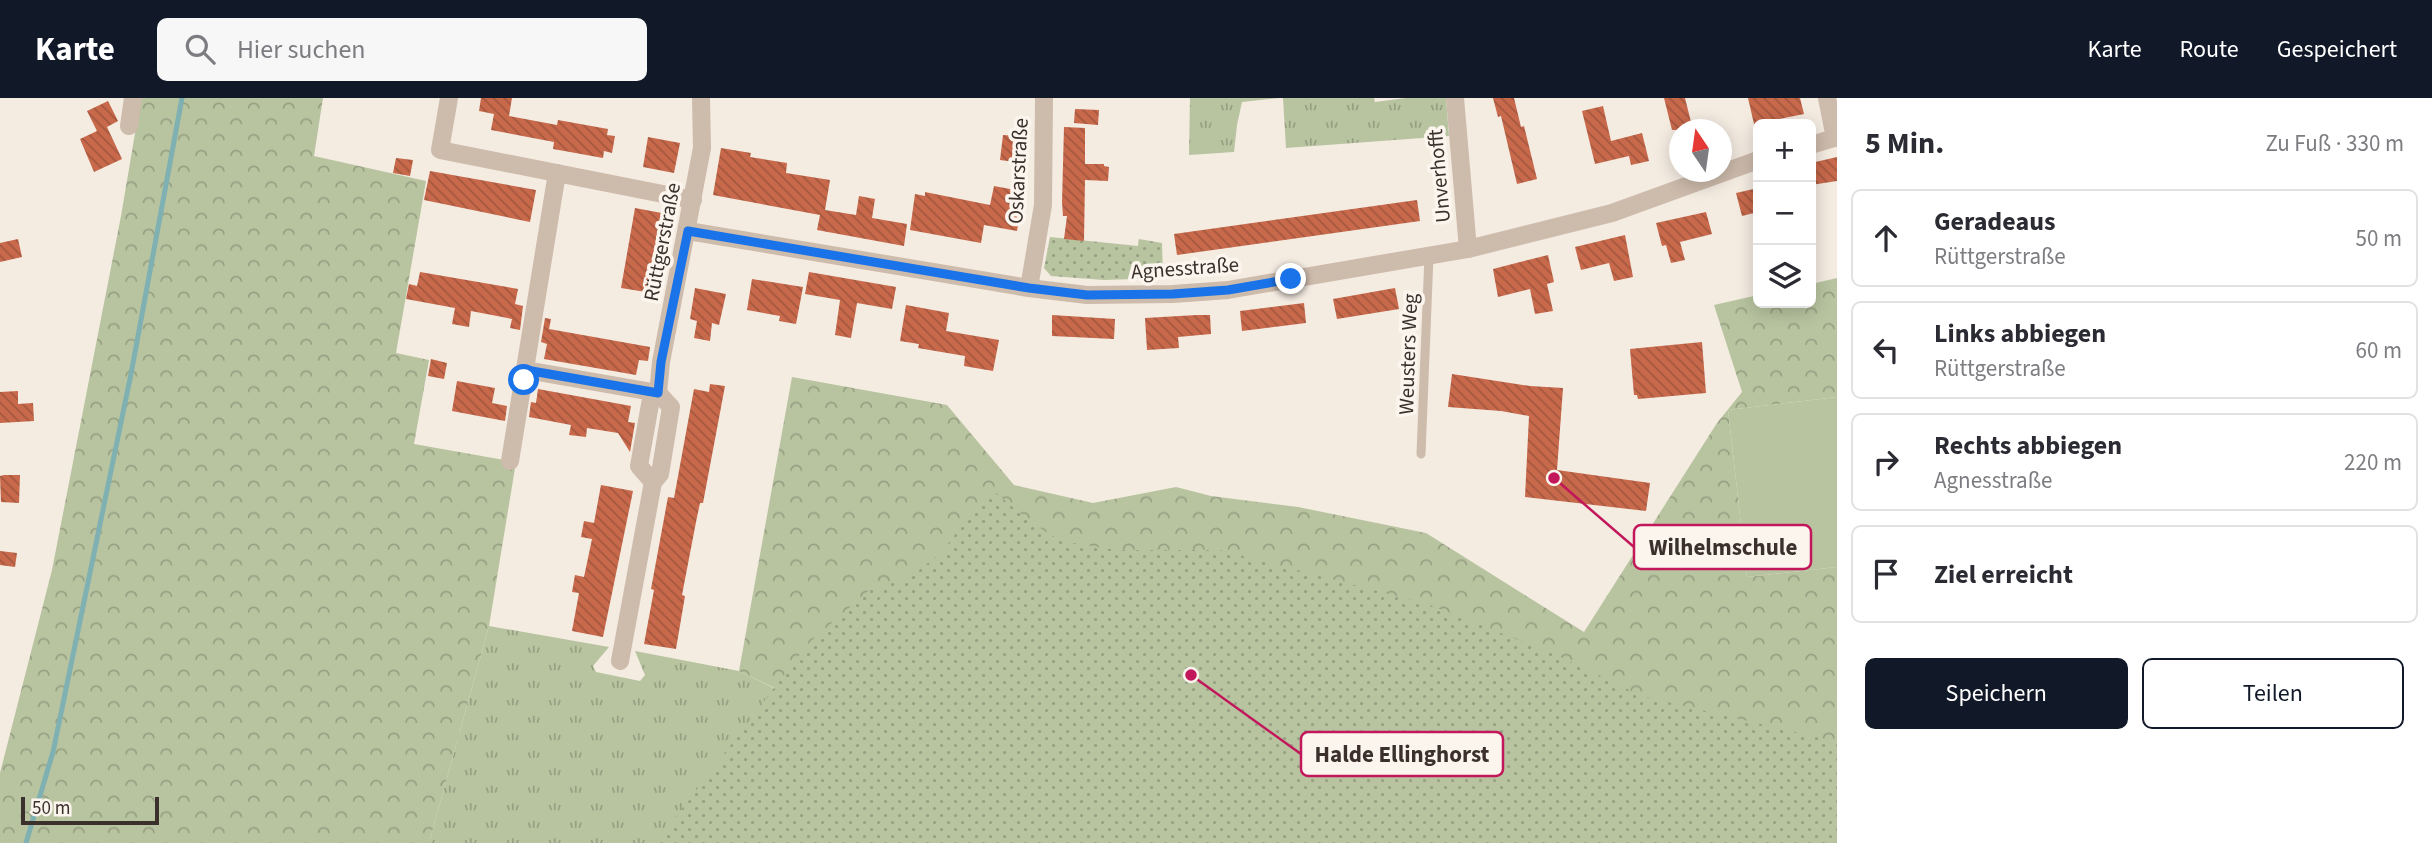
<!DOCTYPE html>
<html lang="de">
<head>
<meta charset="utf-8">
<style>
	body { margin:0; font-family:"Source Sans 3",sans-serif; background:#f7f7f7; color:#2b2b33 }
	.controls { position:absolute; right:21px; top:21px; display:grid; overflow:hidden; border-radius:10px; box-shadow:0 4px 18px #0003 }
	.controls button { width:63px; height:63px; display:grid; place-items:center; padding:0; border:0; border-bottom:2px solid #e1e1e2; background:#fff; color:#2b2b33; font:35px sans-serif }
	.compass { position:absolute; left:1669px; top:21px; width:63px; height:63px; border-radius:50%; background:#fff; box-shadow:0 4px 18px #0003; rotate:347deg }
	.scale { position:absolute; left:21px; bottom:18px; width:138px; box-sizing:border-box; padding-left:7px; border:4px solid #3b302b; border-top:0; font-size:19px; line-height:24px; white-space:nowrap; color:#3b302b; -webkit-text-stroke:5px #fbf5ee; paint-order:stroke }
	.stop { position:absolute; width:21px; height:21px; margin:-16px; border:5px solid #1a73e8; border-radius:50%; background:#fff }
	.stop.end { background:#1a73e8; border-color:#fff; box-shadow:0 2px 7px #0008 }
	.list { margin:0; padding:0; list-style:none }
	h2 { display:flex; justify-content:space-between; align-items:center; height:91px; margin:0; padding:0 28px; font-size:30px }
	h2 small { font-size:23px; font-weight:400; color:#7c7c81 }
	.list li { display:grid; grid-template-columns:46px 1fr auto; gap:21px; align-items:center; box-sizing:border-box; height:98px; margin:0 14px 14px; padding:0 14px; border:2px solid #e1e1e2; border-radius:10px }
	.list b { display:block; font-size:26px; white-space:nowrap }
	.list p { margin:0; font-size:23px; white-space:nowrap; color:#7c7c81 }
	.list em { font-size:23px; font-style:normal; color:#7c7c81 }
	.actions { display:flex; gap:14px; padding:21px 28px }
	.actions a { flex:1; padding:16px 0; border:2px solid #111827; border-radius:10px; text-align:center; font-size:24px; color:#111827 }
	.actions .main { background:#111827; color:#fff }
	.icon { flex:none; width:38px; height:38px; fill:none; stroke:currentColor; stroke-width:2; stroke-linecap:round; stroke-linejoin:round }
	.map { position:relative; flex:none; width:1837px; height:745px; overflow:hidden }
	header { display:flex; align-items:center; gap:42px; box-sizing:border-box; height:98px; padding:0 35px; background:#111827; color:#fff }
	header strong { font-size:33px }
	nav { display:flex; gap:38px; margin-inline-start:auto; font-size:24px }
	.search { width:490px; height:63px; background:#f7f7f7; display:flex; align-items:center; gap:18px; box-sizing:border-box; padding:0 24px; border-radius:10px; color:#7c7c81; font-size:26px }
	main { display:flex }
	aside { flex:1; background:#fff }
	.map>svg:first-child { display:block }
	.grass { fill:url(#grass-tufts) }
	.forest { fill:url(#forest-crowns) }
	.park { fill:url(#park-dots) }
	.pitch { fill:#b8c4a0 }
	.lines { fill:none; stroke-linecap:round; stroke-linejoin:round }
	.stream { stroke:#7fb0b2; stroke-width:5 }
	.building { fill:url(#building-back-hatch) }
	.lane { stroke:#cdbbac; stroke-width:9 }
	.street { stroke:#cdbbac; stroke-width:18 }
	.route { stroke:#1a73e8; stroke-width:9 }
	.labels { text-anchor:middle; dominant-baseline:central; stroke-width:7; stroke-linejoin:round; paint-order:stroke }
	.street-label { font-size:21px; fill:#3b302b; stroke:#fbf5ee }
	.leader { fill:none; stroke:#c2185b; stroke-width:2.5 }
	.callout-dot { fill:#c2185b; stroke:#fbf5ee; stroke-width:2.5 }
	.callout { fill:#fbf5ee; stroke:#c2185b; stroke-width:2.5 }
	.callout-label { font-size:23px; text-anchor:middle; font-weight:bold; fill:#3b302b }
</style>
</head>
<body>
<header>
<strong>Karte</strong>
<div class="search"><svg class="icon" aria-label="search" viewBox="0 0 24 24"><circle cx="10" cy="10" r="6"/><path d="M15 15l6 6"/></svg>Hier suchen</div>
<nav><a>Karte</a><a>Route</a><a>Gespeichert</a></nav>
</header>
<main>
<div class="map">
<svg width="1837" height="745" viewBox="0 0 1837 745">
	<defs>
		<pattern id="grass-tufts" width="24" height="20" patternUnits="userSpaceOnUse" patternTransform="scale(1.75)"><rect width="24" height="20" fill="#b8c4a0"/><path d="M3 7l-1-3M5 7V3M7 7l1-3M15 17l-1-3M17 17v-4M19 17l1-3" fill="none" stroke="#97a083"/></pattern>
		<pattern id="forest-crowns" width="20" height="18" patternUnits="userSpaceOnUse" patternTransform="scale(1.75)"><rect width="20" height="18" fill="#b8c4a0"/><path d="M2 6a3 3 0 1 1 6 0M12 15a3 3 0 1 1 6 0" fill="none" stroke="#97a083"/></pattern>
		<pattern id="park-dots" width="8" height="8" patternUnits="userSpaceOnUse" patternTransform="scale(1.75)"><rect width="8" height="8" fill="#b8c4a0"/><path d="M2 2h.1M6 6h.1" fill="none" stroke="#97a083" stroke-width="1.8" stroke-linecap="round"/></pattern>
		<pattern id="building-back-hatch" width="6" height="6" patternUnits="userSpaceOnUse" patternTransform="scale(1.75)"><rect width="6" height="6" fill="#c8694b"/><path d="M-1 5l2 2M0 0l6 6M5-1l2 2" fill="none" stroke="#a4573f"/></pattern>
	</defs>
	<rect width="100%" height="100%" fill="#f4ebe1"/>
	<!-- grass -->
	<g class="grass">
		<polygon points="1190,0 1279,0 1242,4 1237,27 1234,54 1189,57"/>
		<polygon points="1283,0 1374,0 1375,4 1406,0 1446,0 1449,38 1286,50"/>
		<polygon points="489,528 609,549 593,568 596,574 640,583 645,577 635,553 739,573 810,608 716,745 429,745"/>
	</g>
	<!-- forest -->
	<g class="forest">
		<polygon points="141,0 323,0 314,58 426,83 396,255 429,262 414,346 516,364 489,528 429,745 0,745 0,675 52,472 121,118"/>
		<polygon points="1837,180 1837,299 1728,312 1747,479 1837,469 1837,745 716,745 810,607 739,573 792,279 947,307 1014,387 1093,405 1176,389 1211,398 1298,409 1426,435 1584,534 1717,325 1742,294 1714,207 1758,197 1758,205 1811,205 1811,186"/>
	</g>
	<!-- park -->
	<g class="park">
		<polygon points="1050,139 1138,148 1139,141 1162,145 1163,180 1104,182 1051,178 1044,170"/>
		<polygon points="990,390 1032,425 1061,443 1116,452 1220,452 1427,506 1554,556 1642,598 1837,644 1837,745 656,745 807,547 868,493 914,476 942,454"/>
	</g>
	<!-- pitch -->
	<polygon class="pitch" points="1837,299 1837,469 1747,479 1728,312"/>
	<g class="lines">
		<!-- stream -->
		<polyline class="stream" points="26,745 53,654 131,276 182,0"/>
	</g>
	<!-- building -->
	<g class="building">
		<polygon points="481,0 512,0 509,18 557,27 558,22 608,31 607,37 615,38 612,55 604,53 603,60 570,54 553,51 554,44 491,32 494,16 479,13"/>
		<polygon points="1493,0 1514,0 1521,29 1524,28 1537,81 1517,86 1501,18 1498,19"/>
		<polygon points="1664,0 1685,0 1693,32 1672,32"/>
		<polygon points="1748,0 1800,0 1804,16 1754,26"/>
		<polygon points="108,3 118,23 107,29 122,61 94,74 80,41 97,33 87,13"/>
		<polygon points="1603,8 1611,43 1642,35 1649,63 1631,67 1629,58 1595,66 1582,13"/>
		<polygon points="1075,11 1099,12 1098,27 1074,25"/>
		<polygon points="1064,29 1085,30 1085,66 1104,66 1104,68 1109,69 1108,83 1085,82 1084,143 1064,141 1067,118 1063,118 1062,104"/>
		<polygon points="1003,37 1018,38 1015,64 1000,62"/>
		<polygon points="648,39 680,45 674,75 643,69"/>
		<polygon points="721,50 751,55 750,59 787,65 786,75 830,82 825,112 856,117 859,98 875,101 872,120 907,126 904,148 817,132 820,117 713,97"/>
		<polygon points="1837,59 1837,83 1811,87 1811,65"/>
		<polygon points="396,60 413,62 410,78 393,75"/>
		<polygon points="430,73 536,92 530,124 424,102"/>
		<polygon points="994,88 1010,91 1014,100 1022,101 1017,133 984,127 981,145 910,132 915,96 925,98 925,94 990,107"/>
		<polygon points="1758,90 1758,114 1742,118 1736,95"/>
		<polygon points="1417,102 1420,123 1177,157 1174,136"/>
		<polygon points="635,110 667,116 652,195 621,190"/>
		<polygon points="1706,114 1712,136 1680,144 1685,162 1671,165 1666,147 1662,148 1656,125"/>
		<polygon points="1625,137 1633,179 1614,183 1609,165 1581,172 1575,149"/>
		<polygon points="18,141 22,159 0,164 0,145"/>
		<polygon points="1548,157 1554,184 1547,186 1553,213 1535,216 1530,191 1498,199 1493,171"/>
		<polygon points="420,174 518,191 515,206 523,208 520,232 510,230 512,221 471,213 469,229 452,226 455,210 406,201 409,186 417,188"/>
		<polygon points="809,174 896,189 892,211 857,205 851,240 835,237 840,202 805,196"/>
		<polygon points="752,181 803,189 796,226 779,223 780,218 747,212"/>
		<polygon points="695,190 726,196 719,227 712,225 710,243 694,240 697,223 690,221"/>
		<polygon points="1395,190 1399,211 1337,221 1333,201"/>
		<polygon points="1304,205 1306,225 1242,233 1240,213"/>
		<polygon points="906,207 949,215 946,233 999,242 993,273 964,268 965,258 918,250 919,246 900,243"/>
		<polygon points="1052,217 1115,221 1114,241 1052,238"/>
		<polygon points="1197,217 1210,217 1211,236 1178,239 1179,250 1147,252 1145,220"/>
		<polygon points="545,220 551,221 549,231 650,249 648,263 639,262 636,277 544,261 547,246 541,244"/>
		<polygon points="1702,244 1706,295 1638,301 1637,297 1634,297 1630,251"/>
		<polygon points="431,261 447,265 444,281 428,278"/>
		<polygon points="1452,276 1530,288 1563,290 1557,372 1650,385 1646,413 1525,399 1529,318 1501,313 1448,309"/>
		<polygon points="457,283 495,290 492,305 507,308 505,323 452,313"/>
		<polygon points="710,286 725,288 703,405 700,405 696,424 682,497 685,498 676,551 644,546 654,492 651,491 668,399 674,400 694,291 709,294"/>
		<polygon points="538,291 631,308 628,324 635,325 630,354 618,335 587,330 586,339 578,338 569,337 571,327 529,319 531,304 536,305"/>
		<polygon points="18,293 18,306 33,305 34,323 0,325 0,294"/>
		<polygon points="4,377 20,377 19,405 1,404 0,378"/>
		<polygon points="601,387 633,393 603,539 572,533 579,495 572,494 575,477 584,479 592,441 581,439 584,423 594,425"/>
		<polygon points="0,453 17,455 15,469 0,467"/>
	</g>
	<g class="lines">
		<!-- lane -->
		<polyline class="lane" points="1421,356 1429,158"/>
		<!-- street -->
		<g class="street">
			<polyline points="449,0 440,52 693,102"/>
			<polyline points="1455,0 1468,151"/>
			<polyline points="1827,0 1835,40"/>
			<polyline points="129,28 133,0"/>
			<polyline points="1811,47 1837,39"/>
			<polyline points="688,133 1029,190 1087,197 1173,196 1228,192 1468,151 1612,115 1758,62"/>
			<polyline points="1029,190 1043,107 1044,0"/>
			<polyline points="526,272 658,295 671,309 660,376 653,384 620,563"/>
			<polyline points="510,363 557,75"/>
			<polyline points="653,384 639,368 651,301 658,295 661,264 702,50 701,0"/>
		</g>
	</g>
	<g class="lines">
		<!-- route -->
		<polyline class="route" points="524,282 526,272 658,295 661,264 688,133 1029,190 1087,197 1173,196 1228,192 1291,181"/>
	</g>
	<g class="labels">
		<!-- street labels -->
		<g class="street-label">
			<text transform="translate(1018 73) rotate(-87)">Oskarstraße</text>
			<text transform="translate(1439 78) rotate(-95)">Unverhofft</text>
			<text transform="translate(662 144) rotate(-79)">Rüttgerstraße</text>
			<text transform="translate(1185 170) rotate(-4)">Agnesstraße</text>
			<text transform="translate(1408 256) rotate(-88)">Weusters Weg</text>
		</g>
	</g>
	<!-- callouts -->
	<path class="leader" d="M1554 380L1634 449M1191 577L1301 656"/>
	<g class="callout-dot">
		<circle cx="1554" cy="380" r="7"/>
		<circle cx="1191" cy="577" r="7"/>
	</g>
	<g class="callout">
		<rect x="1634" y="427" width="177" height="44" rx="7"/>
		<rect x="1301" y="634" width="202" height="44" rx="7"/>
	</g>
	<g class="callout-label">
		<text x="1723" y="457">Wilhelmschule</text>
		<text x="1402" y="664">Halde Ellinghorst</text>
	</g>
</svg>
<div class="controls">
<button>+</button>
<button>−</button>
<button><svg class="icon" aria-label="layers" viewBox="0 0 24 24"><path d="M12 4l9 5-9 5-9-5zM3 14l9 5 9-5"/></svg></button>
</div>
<svg class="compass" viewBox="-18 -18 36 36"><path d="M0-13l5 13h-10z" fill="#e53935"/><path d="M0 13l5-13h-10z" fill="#7c7c81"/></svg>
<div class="scale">50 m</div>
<div class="stop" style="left:524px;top:282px"></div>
<div class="stop end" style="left:1291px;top:181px"></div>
</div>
<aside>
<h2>5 Min.<small>Zu Fuß · 330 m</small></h2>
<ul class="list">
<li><svg class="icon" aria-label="ahead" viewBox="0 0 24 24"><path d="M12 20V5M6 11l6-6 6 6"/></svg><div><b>Geradeaus</b><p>Rüttgerstraße</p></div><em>50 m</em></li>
<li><svg class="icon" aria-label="left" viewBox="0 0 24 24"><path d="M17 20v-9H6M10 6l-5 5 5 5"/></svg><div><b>Links abbiegen</b><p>Rüttgerstraße</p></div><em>60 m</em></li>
<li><svg class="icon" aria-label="right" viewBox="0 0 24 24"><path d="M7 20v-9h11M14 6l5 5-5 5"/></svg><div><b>Rechts abbiegen</b><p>Agnesstraße</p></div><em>220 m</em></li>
<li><svg class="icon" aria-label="arrive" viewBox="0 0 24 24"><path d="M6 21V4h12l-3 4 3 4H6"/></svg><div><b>Ziel erreicht</b></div></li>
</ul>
<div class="actions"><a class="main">Speichern</a><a>Teilen</a></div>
</aside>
</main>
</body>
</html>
